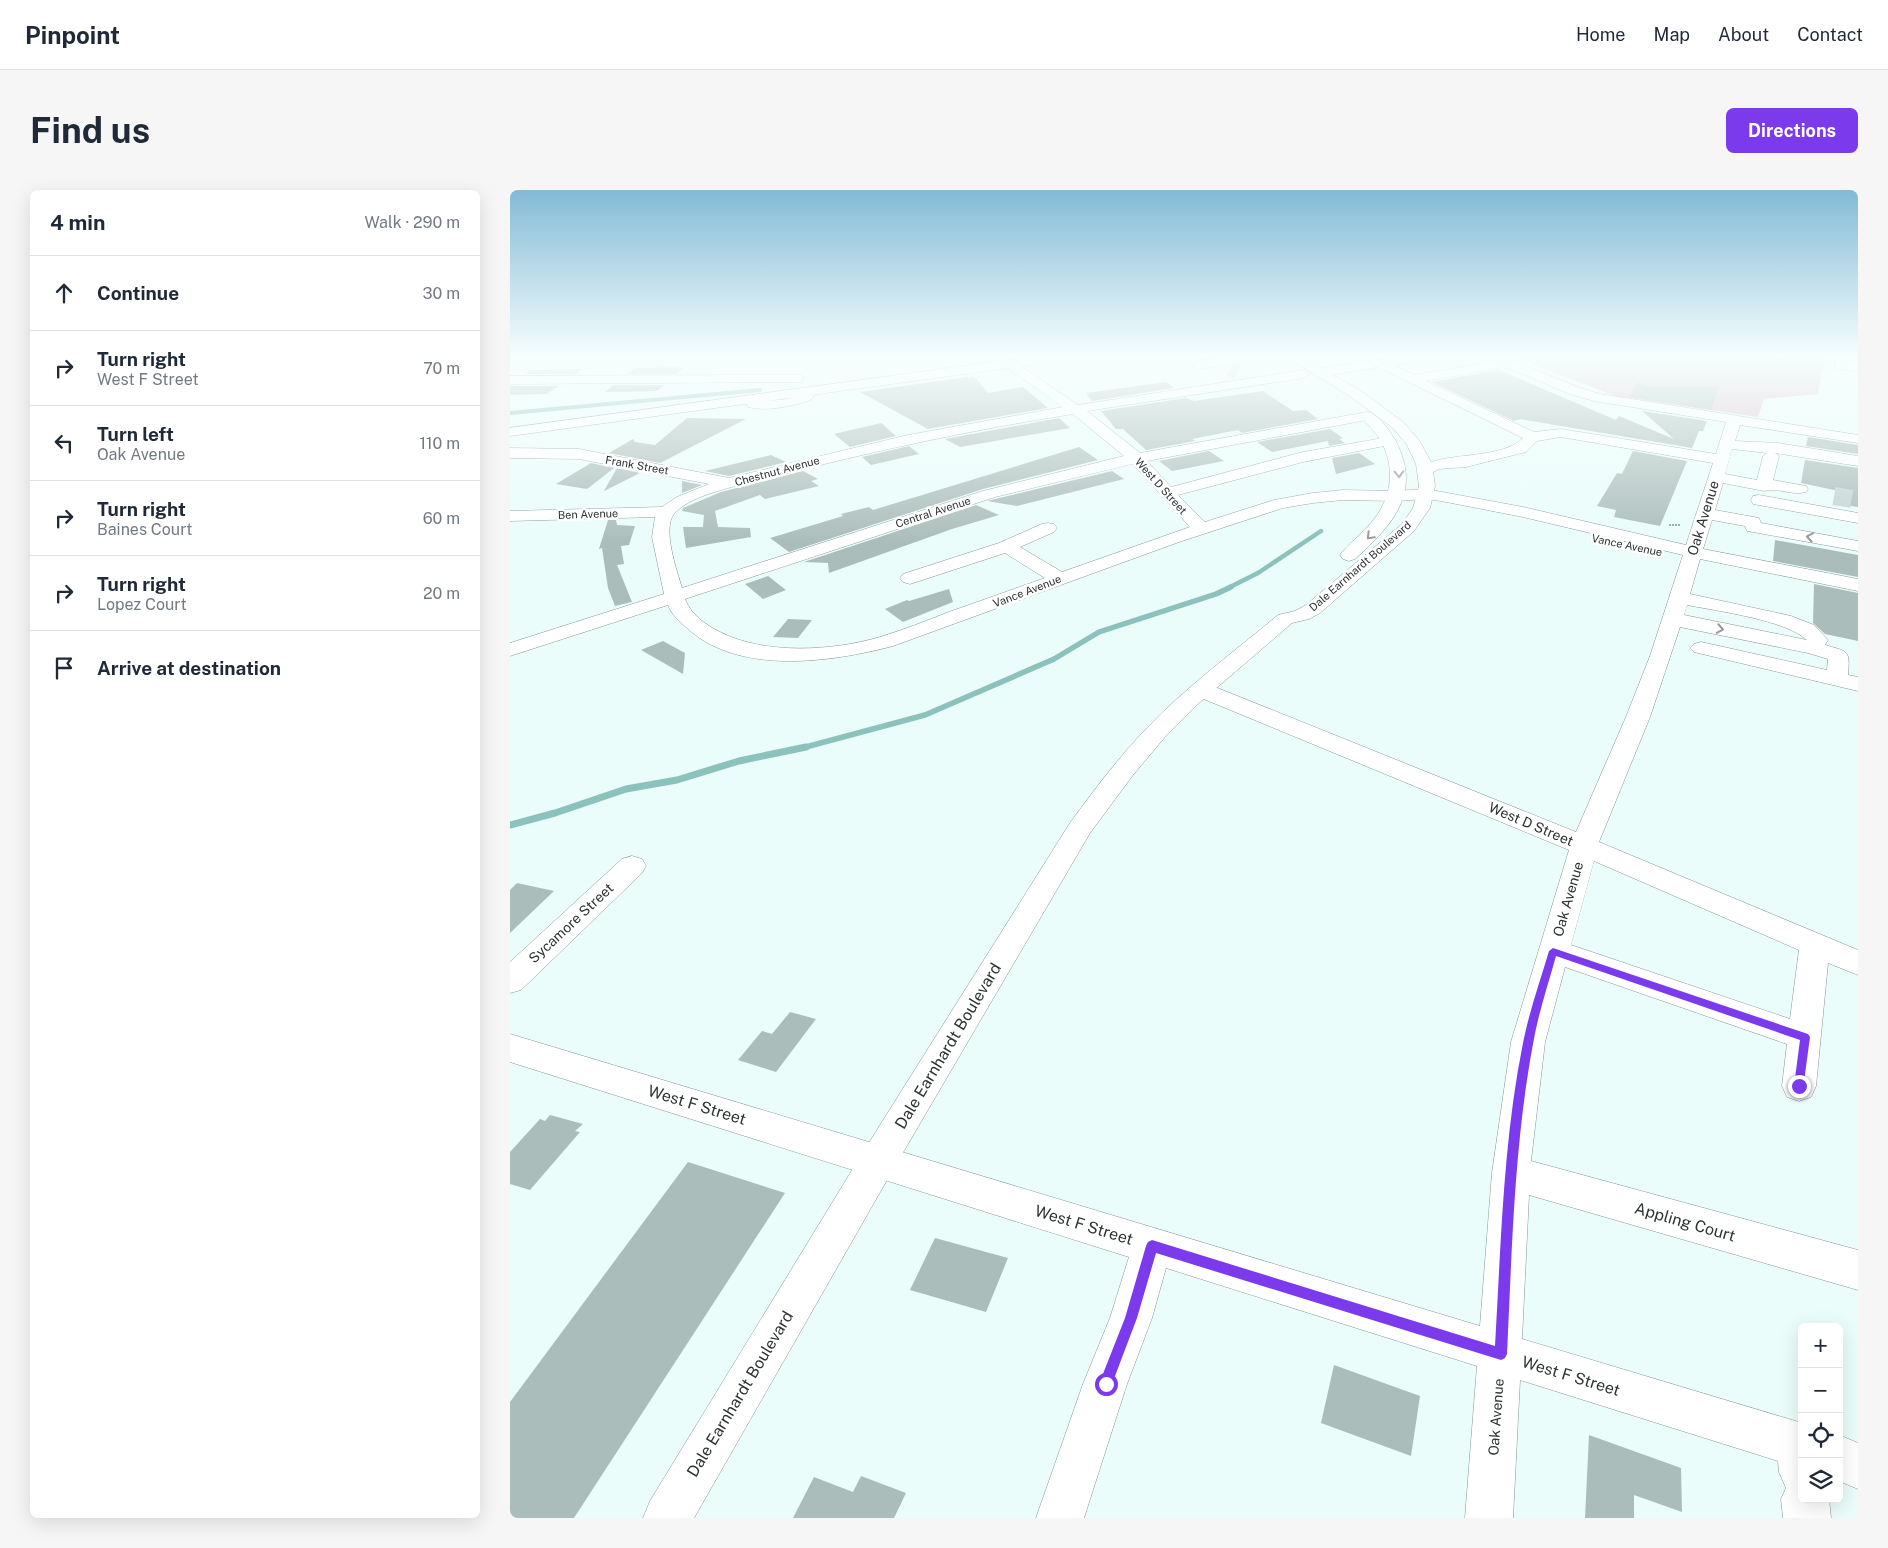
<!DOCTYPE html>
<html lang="en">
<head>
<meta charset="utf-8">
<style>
	body { margin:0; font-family:"Public Sans",sans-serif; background:#f6f6f7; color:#1f2937 }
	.controls { position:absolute; right:15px; bottom:15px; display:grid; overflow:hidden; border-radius:8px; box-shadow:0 5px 20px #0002 }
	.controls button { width:45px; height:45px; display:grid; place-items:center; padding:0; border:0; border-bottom:1px solid #e0e1e3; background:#fff; color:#1f2937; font:25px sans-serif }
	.stop { position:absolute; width:15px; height:15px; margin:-11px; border:4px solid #7c3aed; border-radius:50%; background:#fff }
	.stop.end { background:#7c3aed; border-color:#fff; box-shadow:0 1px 5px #0008 }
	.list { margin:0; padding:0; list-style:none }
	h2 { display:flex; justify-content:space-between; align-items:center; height:65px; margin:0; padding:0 20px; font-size:21px }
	h2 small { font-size:16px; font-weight:400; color:#747a83 }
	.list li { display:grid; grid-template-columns:32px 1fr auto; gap:15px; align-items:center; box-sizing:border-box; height:75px; padding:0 20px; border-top:1px solid #e0e1e3 }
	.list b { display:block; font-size:19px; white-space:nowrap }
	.list p { margin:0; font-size:16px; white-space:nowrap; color:#747a83 }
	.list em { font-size:16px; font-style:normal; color:#747a83 }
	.icon { flex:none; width:28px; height:28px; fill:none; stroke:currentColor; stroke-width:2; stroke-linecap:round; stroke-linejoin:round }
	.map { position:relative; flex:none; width:1348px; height:1328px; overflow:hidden; border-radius:8px }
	header { display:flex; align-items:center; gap:30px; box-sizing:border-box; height:70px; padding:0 25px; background:#fff; border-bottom:1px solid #e0e1e3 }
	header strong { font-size:24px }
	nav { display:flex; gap:28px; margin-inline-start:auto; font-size:18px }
	.intro { display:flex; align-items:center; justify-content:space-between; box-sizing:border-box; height:120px; padding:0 30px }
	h1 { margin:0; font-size:35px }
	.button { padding:12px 22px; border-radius:8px; background:#7c3aed; color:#fff; font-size:18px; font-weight:700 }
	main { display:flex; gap:30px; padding:0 30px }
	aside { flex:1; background:#fff; border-radius:8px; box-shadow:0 5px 20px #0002 }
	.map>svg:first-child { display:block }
	.green { fill:#dec1cf }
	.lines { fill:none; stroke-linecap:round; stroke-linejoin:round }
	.stream-far3 { stroke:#8bc2bb; stroke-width:4 }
	.stream-far2 { stroke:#8bc2bb; stroke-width:4.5 }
	.stream-far1 { stroke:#8bc2bb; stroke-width:5.5 }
	.stream { stroke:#8bc2bb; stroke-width:7 }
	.building { fill:#abbdba }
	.minor-tunnel-far1 { stroke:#c4d5d2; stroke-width:14; stroke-dasharray:14 7; stroke-linecap:butt }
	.minor-tunnel { stroke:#c4d5d2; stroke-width:18; stroke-dasharray:18 9; stroke-linecap:butt }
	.minor-casing { stroke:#859693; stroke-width:1 }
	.major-casing { stroke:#859693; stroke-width:1 }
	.path { stroke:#98a6a4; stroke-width:2; stroke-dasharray:2 1; stroke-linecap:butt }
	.minor { fill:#fff; fill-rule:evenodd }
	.major { fill:#fff; fill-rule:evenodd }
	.oneway { stroke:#969998 }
	.route { fill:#7c3aed }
	.labels { text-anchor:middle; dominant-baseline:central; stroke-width:5; stroke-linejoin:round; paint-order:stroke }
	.far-street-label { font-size:11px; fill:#2c3332; stroke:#fff }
	.street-label { font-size:14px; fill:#2c3332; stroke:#fff }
	.near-street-label { font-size:16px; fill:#2c3332; stroke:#fff }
</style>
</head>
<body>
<header>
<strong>Pinpoint</strong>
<nav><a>Home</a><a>Map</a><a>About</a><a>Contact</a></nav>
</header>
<div class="intro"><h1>Find us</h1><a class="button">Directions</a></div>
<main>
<aside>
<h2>4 min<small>Walk · 290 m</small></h2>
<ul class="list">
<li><svg class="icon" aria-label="ahead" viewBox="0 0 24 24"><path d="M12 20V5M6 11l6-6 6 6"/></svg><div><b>Continue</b></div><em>30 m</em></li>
<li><svg class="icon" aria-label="right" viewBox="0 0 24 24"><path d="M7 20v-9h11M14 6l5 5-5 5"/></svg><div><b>Turn right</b><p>West F Street</p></div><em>70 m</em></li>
<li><svg class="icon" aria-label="left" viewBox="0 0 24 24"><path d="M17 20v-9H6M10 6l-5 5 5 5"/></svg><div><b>Turn left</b><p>Oak Avenue</p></div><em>110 m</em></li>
<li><svg class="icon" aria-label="right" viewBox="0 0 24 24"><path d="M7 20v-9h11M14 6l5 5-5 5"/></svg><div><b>Turn right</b><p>Baines Court</p></div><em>60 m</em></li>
<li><svg class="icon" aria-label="right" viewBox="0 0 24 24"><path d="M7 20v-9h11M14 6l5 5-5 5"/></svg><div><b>Turn right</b><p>Lopez Court</p></div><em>20 m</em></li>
<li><svg class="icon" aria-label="arrive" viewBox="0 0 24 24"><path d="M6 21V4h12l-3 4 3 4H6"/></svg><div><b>Arrive at destination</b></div></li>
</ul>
</aside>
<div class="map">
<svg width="1348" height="1328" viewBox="0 0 1348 1328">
	<rect width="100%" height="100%" fill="#eafdfa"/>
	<!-- green -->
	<polygon class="green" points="1004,167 1310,167 1314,170 1308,204 1254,209 1248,227 1105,206"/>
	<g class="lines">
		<!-- stream-far3 -->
		<polyline class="stream-far3" points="0,223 250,200"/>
		<!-- stream-far2 -->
		<polyline class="stream-far2" points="718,398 748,383 811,341"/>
		<!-- stream-far1 -->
		<polyline class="stream-far1" points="292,558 415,525 544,469 589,442 706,404 721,397"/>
		<!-- stream -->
		<polyline class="stream" points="0,635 45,623 116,599 167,590 229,571 296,557"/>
	</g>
	<!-- building -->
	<g class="building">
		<polygon points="172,177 173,178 167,184 117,184 125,178"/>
		<polygon points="72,179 66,184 15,184 21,180"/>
		<polygon points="989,180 1106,230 1109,226 1164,249 1132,221 1197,231 1193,241 1189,241 1182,258 1010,229 1004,231 922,192"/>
		<polygon points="464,186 478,203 513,197 538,218 418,239 350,202"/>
		<polygon points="656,192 664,198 582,211 576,203"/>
		<polygon points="1128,192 1140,197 1209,197 1201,220 1119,207"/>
		<polygon points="103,195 154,195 147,201 95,202"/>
		<polygon points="0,196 49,196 37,204 0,205"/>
		<polygon points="753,201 783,221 796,220 808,229 732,243 728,240 682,249 685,251 636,260 613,239 606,239 591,221 676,208 684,211"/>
		<polygon points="177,228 236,229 150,273 99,263 123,249 125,252 145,255"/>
		<polygon points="549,228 560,238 450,257 435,249"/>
		<polygon points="371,233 386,246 340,257 324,244"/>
		<polygon points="820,239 833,248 829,249 835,253 819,256 818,251 762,262 747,252"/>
		<polygon points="1298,247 1348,255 1348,264 1296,256"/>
		<polygon points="399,256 409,264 361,275 352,267"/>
		<polygon points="569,257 588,270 473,299 279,362 260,348 333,326 331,324 359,317 363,320"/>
		<polygon points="699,261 714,271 662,281 649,271"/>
		<polygon points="1123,261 1177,271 1150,336 1104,327 1106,320 1087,316 1107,283 1112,284"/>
		<polygon points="849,263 865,274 826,284 822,268"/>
		<polygon points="261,265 276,272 219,286 195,281"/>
		<polygon points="1295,270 1348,278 1348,317 1328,314 1329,301 1291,293"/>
		<polygon points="81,273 104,278 77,299 46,294"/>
		<polygon points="107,278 130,283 94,301"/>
		<polygon points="293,281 308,289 301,291 309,296 255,309 250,305 205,321 208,337 240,338 241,347 176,358 173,337 193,337 194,325 172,321 173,318 211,302"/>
		<polygon points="602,281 614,289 507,316 477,311"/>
		<polygon points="172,291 192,295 172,303"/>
		<polygon points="466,315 489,325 442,339 319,383 318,373 294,372"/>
		<polygon points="98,330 106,330 107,335 125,336 119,355 111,356 114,374 107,375 122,412 105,416 98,398 92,358 89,359"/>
		<polygon points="1265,350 1348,365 1348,387 1263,371"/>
		<polygon points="258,386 276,400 253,409 235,394"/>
		<polygon points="1304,394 1348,403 1348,451 1315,444 1303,433"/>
		<polygon points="439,399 443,412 393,432 375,419 397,410 399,411"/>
		<polygon points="278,429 302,430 288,448 263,447"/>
		<polygon points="153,451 175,463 173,484 131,460"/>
		<polygon points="7,693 44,701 0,743 0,700"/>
		<polygon points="280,822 306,829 266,882 228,870 252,841 262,844"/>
		<polygon points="40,925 73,934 65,941 70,942 20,1000 0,994 0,962 30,929 35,931"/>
		<polygon points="178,972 275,1003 64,1328 0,1328 0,1212"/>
		<polygon points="425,1048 498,1068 476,1122 400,1100"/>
		<polygon points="824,1175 910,1206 901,1266 811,1233"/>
		<polygon points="1079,1245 1171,1278 1172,1322 1124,1305 1124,1328 1075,1328"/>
		<polygon points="351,1286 396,1303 384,1328 283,1328 304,1287 343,1302"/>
	</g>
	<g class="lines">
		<!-- minor-tunnel-far1 -->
		<polyline class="minor-tunnel-far1" points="720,179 727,183"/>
		<!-- minor-tunnel -->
		<polyline class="minor-tunnel" points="1324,306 1348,310"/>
		<defs>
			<g id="minor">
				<path d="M482,167H497L568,215L794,180L800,184L794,188L577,221L630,263L857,222L862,223L864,226L862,229L857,230L637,271L661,297L793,262L879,247L884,248L886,251L884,254L879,255L793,272L668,305L695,332L764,310L803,303L833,300L886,301L916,299L1013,317L1176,355L1203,273L1051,247L1027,251L1016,262L956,277L929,279L916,286L910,284L908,281C922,260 990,272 1013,248L868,177L809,187L803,183L809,179L884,167H915L909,171L883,175L904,185L983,172L977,167H994L1070,198L1090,204L1348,245V253L1230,235L1225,251L1268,253L1348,266V276L1265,263L1269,266L1263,290L1296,296L1298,299L1296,302C1282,306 1268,297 1254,301L1213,293L1205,320L1249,328L1251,333L1348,351V361L1243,342L1237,341L1235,336L1202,330L1193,359L1348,389V401L1190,369L1180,404L1281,426L1304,435L1318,450L1315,455C1339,462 1340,460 1338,485L1348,487V501L1184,462L1180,458L1184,454L1191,452L1317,480L1318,469L1298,463L1170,437L1140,527L1089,652L1348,760V785L1318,773L1306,896L1301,907L1289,911L1277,907L1272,896L1277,854L1055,777L1035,852L1021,971L1348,1060V1100L1019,1005L1012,1149L1292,1233V1309H1319L1321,1328H1273L1271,1309L1276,1298L1269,1282L1268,1271L1010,1190L1003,1328H955L967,1176L656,1078L642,1128L617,1194L574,1328H526L573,1194L600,1128L619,1067L0,872V844L970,1136L982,983L1001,852L1059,660L684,505L681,500L684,495L692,493L700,495L1066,642L1116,527L1140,466L1173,365L1013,327L931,311L916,309L886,311L833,310L803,313L773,318L669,352L383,456C322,472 229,486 177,438C169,431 162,425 158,415L0,466V453L154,404L142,347L145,327L0,331V321L152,317L167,307L199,294L69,269L0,268V258L69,259L219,288L398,245L553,217ZM996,177L1060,204L1084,211L1216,232L1206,264L1051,239L1024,242L916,191ZM563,224L614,266L473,301L172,398C167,381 152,339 164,324C181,303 237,294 263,287C362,261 462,240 563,224ZM1222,259L1257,263L1253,266L1247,290L1215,284ZM623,274L680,337L552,382L510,357L544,342L547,338L544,334L538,333L532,334L489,353L393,384L390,388L393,392L400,394L495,363L535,388C503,399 471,411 439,422C416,431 393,440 370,447C323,461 255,465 210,442C196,435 181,425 175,409L485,307ZM1177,415C1207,421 1276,430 1297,450L1174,425ZM1084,671L1289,760L1280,829L1061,755Z"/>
				<polygon points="717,167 753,167 747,171 688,179 682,175 688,171"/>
				<polygon points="1324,167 1336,167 1336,172 1348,174 1348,182 1326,178"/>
				<polygon points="287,185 292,186 293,189 292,192 0,194 0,186"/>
				<path d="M298,199L305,203L301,210C282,216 258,222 238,217L235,210L242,206L247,207L249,211C262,210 286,212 293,200Z"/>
				<polygon points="1249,305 1348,323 1348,333 1243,314 1241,310 1243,306"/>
				<polygon points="122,666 132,669 136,676 132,683 11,800 0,803 0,772 112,669"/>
				<polygon points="1329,1245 1348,1253 1348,1299 1329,1291"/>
			</g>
			<g id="major">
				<polygon points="520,167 556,167 550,171 0,246 0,238"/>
				<path d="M777,167H792L851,201L893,232L909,250L922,274L925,296L920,318L904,341L810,423L799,429L782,433L689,513L655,547L623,585L580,643L381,983L184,1328H133L140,1311L355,959L560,633C584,600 609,567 637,538C677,496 724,462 768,425L785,421L796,415L892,334L903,318L909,296L906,274L897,255L883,238L841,207Z"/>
				<path d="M859,223C869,225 880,241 885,250C913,301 883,335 845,369L839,371L833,369L830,365C838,354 851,345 860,334C882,310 887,277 869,248C864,241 857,234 852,227L854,224Z"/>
			</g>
		</defs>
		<!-- minor casing -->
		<use href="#minor" class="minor-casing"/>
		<!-- major casing -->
		<use href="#major" class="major-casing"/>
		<!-- path -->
		<polyline class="path" points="1159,335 1171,335"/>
		<!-- minor -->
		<use href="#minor" class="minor"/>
		<!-- major -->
		<use href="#major" class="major"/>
	</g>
	<!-- one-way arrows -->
	<defs><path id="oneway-chevron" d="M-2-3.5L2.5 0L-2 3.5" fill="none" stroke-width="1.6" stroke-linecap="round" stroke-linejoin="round" transform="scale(1.25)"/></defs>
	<g class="oneway">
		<use href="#oneway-chevron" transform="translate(889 284) rotate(88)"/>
		<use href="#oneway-chevron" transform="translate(860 346) rotate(135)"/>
		<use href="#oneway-chevron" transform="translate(1300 347) rotate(-170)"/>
		<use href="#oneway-chevron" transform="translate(1210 439) rotate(11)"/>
	</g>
	<!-- sky -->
	<linearGradient id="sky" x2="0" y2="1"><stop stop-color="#83bad6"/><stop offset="0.47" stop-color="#f6fefd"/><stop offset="1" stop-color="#f6fefd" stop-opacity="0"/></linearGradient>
	<rect width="1348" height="353" fill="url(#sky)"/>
	<!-- route -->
	<path class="route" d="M1043,758L1298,844L1300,847L1293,899H1286L1284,896L1290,850L1046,766C1038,795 1028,824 1023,854C1004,956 1002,1060 997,1164L995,1168L991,1170L646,1063L627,1128L602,1194L600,1198L596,1200L591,1198L589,1194L615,1128L636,1056L638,1052L642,1050L985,1156C991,1055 993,952 1013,853C1019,822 1030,792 1039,761Z"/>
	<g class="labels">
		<!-- far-street labels -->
		<g class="far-street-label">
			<text transform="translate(127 275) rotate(10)">Frank Street</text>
			<text transform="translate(267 281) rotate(-15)">Chestnut Avenue</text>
			<text transform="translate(651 296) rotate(48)">West D Street</text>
			<text transform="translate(423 322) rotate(-18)">Central Avenue</text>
			<text transform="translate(78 324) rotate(-2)">Ben Avenue</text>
			<text transform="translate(1117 355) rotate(12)">Vance Avenue</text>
			<text transform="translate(850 376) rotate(-41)">Dale Earnhardt Boulevard</text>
			<text transform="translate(517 401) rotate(-21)">Vance Avenue</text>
		</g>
		<!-- street labels -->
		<g class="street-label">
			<text transform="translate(1193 328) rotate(-73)">Oak Avenue</text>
			<text transform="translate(1021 634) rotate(23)">West D Street</text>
			<text transform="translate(1058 709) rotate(-74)">Oak Avenue</text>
			<text transform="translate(61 733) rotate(-43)">Sycamore Street</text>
			<text transform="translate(986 1227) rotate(-86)">Oak Avenue</text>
		</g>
		<!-- near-street labels -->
		<g class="near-street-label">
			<text transform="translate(438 856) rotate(-59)">Dale Earnhardt Boulevard</text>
			<text transform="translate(187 915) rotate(17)">West F Street</text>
			<text transform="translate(1175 1032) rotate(16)">Appling Court</text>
			<text transform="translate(574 1035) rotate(17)">West F Street</text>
			<text transform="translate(1061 1186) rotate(17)">West F Street</text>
			<text transform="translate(230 1204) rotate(-59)">Dale Earnhardt Boulevard</text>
		</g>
	</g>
</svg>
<div class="controls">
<button>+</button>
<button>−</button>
<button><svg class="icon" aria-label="locate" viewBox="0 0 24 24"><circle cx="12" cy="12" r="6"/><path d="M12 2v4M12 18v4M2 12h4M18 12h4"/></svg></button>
<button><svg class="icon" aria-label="layers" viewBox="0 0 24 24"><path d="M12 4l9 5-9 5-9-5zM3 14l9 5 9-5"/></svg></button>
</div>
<div class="stop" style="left:596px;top:1194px"></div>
<div class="stop end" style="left:1289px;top:896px"></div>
</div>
</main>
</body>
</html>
